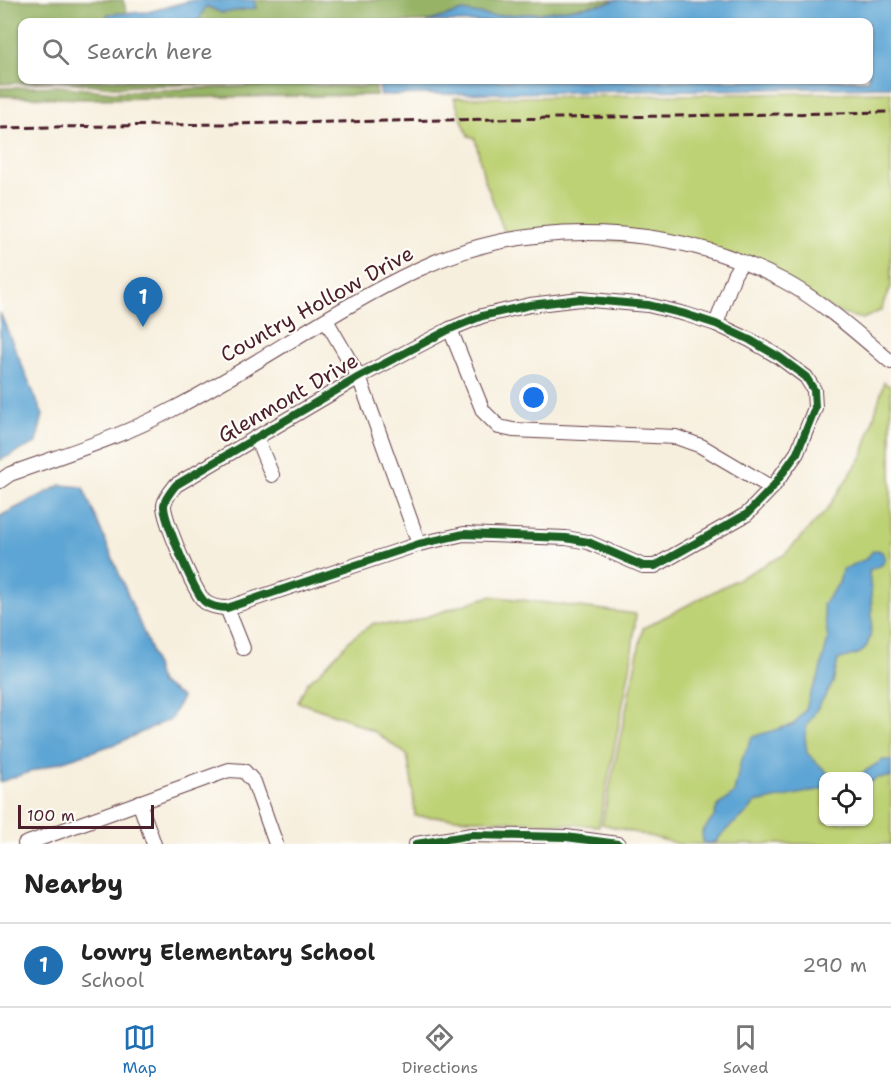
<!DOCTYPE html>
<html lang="en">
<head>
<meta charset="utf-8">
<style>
	body { margin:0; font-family:"Shantell Sans",sans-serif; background:#f6f6f6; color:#222 }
	.controls { position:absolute; right:18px; bottom:18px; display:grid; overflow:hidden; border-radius:12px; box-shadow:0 2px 4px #0004 }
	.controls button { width:54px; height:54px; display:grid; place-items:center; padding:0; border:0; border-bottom:2px solid #e0e0e0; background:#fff; color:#222; font:30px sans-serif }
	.scale { position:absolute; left:18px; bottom:15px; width:136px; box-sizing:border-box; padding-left:6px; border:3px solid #4a1f2b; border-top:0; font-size:16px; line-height:21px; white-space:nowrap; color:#4a1f2b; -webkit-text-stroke:4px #fdfcf7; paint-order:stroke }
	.you { position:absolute; left:534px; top:398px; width:21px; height:21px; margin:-15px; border:4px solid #fff; border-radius:50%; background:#1a73e8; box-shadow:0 0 0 9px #1a73e833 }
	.badge { display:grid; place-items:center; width:39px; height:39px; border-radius:50%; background:#1f6fb2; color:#fff; font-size:20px; font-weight:700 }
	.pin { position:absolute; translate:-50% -50px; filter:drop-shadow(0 2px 3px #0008) }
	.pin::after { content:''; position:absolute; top:32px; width:21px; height:18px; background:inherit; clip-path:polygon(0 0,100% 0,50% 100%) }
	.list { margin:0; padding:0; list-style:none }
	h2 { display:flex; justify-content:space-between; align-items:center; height:78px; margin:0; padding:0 24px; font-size:26px }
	h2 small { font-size:20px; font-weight:400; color:#767676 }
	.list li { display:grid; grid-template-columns:39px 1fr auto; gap:18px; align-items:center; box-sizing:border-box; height:84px; padding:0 24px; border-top:2px solid #e0e0e0 }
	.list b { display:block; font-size:22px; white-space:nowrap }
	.list p { margin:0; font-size:20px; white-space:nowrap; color:#767676 }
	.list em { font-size:20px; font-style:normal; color:#767676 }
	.icon { flex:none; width:33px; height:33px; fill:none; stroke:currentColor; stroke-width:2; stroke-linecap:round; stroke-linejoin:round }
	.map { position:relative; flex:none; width:891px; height:844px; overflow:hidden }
	.search { position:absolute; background:#fff; box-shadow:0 2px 4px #0004; left:18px; right:18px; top:18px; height:66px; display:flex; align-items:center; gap:15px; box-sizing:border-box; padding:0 21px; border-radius:12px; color:#767676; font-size:22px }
	.sheet { height:162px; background:#fff }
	nav { display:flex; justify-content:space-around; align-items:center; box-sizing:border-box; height:84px; border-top:2px solid #e0e0e0; background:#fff; font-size:16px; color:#767676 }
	nav a { display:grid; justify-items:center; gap:3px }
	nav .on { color:#1f6fb2 }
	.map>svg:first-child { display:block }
	.green { fill:#bdd174; stroke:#847850; stroke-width:1.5; fill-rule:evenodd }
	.forest { fill:#96b366; stroke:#706948; stroke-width:1.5 }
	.water { fill:#5da5d4; stroke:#546280; stroke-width:1.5 }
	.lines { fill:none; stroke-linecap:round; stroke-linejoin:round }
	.minor-casing { stroke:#643e46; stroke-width:16 }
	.minor { stroke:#fff; stroke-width:14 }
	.rail { stroke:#4a1f2b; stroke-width:3; stroke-dasharray:9 4.5; stroke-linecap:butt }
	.cycleway-casing { stroke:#fdfcf7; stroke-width:11 }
	.cycleway { stroke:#1b5e20; stroke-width:8 }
	.labels { text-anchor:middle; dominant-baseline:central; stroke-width:4.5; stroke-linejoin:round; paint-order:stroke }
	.street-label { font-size:21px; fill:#4a1f2b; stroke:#fdfcf7 }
</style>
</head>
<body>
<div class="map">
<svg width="891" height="844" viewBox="0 0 891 844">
	<rect width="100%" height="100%" fill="#fdfcf7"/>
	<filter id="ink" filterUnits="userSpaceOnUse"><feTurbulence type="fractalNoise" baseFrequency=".0167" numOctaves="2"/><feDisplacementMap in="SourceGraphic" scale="12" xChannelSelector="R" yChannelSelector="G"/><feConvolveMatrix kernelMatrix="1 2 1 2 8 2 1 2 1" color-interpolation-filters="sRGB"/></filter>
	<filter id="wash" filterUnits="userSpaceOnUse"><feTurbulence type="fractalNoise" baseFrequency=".008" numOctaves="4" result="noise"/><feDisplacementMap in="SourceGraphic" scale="24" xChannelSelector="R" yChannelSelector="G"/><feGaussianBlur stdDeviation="1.35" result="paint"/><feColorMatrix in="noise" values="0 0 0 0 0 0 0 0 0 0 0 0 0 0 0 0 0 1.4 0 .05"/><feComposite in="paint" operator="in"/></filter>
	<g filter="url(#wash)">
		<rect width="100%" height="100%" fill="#f7efde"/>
		<!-- green -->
		<g class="green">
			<polygon points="891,92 891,287 883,304 882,310 863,319 842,314 702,244 506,236 484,178 475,138 468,136 454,98"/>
			<path d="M884,382L891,387V844H679L602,824L643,628L784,555L826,511L863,455ZM824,776H868V822H824Z"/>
			<polygon points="490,596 636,614 631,663 599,826 415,816 412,783 407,755 375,732 344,718 298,702 307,683 321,671 352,638 374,623 401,625"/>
		</g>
		<!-- forest -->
		<g class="forest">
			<polygon points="0,0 123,0 127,13 108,14 104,22 22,22 22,80 368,80 362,83 299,80 113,87 59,81 0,84"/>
			<polygon points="254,0 614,0 609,3 541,13 491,16 463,11 428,22 198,22 206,6 222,13 256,8"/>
			<polygon points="375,81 376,95 82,99 0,96 0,88 59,86 113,92 299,84 361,87"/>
		</g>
		<!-- water -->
		<g class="water">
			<polygon points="193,0 254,0 256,8 222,13 206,6 198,22 104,22 108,14 148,12"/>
			<polygon points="614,0 891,0 891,87 380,95 379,80 868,80 868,22 426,22 463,11 491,16 541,13 609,3"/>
			<polygon points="0,313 43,415 36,443 0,460"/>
			<polygon points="61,485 83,487 150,648 160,683 182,697 171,719 118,743 0,782 0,516"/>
			<path d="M878,550L882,552L885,559L882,565L869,570C870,589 879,642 860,653C853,656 845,657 838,660L833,683L807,725L805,736L807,753L831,776H835H824L823,789L755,803C743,821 728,823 716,842L703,844L702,832L714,817L717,807L734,793L740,764L752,737L794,724L806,709L810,694L818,679L828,639L823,604L839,583L842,570L866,559L873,551Z"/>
			<polygon points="883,760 891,760 891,777 876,778 869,784 868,776 841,776 859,775"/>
		</g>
	</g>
	<g filter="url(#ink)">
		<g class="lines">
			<defs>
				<g id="minor">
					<path d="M580,299L648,305L685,314L716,324L750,340L779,357L806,377L814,390L815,408L797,453L772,488L747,514L655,566H643L588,542L566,538L464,534L419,544L227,608C219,608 212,607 205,602C195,594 163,518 164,505C165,498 172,490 176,485L359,377L450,329L482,316L530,305Z"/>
					<polyline points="326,320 359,377 419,544"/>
					<polyline points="716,324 734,275 741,263"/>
					<polyline points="450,329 483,411 499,427 513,430 676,437 701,446 772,488"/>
					<polyline points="256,437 272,475"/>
					<path d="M0,481L10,474C65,454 122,437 173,409C257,366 333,309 419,269C531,216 673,223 782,280C822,301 857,333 891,362"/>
					<polyline points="227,608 243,648"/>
					<polyline points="139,802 154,844"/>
					<polyline points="25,844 229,770 244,771 254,782 276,844"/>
					<polyline points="416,844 472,835 566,837 618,844"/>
				</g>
			</defs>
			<!-- minor casing -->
			<use href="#minor" class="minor-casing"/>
			<!-- minor -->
			<use href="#minor" class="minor"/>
			<!-- rail -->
			<polyline class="rail" points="0,128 891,112"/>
			<defs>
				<g id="cycleway">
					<path d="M580,299L648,305L685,314L716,324L750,340L779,357L806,377L814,390L815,408L797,453L772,488L747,514L655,566H643L588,542L566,538L464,534L419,544L227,608C219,608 212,607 205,602C195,594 163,518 164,505C165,498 172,490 176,485L359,377L450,329L482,316L530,305Z"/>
					<polyline points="416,844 472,835 566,837 618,844"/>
				</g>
			</defs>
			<!-- cycleway casing -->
			<use href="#cycleway" class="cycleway-casing"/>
			<!-- cycleway -->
			<use href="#cycleway" class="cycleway"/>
		</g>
	</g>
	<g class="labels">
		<!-- street labels -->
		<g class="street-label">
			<text transform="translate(317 304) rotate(-29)">Country Hollow Drive</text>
			<text transform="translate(288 398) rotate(-30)">Glenmont Drive</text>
		</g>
	</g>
</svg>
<div class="controls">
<button><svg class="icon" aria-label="locate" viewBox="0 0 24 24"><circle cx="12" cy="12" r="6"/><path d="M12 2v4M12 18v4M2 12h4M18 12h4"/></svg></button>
</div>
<div class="scale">100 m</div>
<div class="you"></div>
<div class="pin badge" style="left:143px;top:327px">1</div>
<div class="search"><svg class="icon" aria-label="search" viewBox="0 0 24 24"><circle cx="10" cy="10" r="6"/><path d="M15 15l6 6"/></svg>Search here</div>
</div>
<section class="sheet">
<h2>Nearby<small></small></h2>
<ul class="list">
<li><span class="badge">1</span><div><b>Lowry Elementary School</b><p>School</p></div><em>290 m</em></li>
</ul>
</section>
<nav>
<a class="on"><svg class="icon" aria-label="map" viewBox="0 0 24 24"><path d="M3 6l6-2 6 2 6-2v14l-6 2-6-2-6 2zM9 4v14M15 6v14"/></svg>Map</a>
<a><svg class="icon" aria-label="directions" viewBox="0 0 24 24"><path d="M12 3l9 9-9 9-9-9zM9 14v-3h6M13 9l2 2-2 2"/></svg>Directions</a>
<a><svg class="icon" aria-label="saved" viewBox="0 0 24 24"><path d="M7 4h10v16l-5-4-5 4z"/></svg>Saved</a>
</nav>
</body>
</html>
